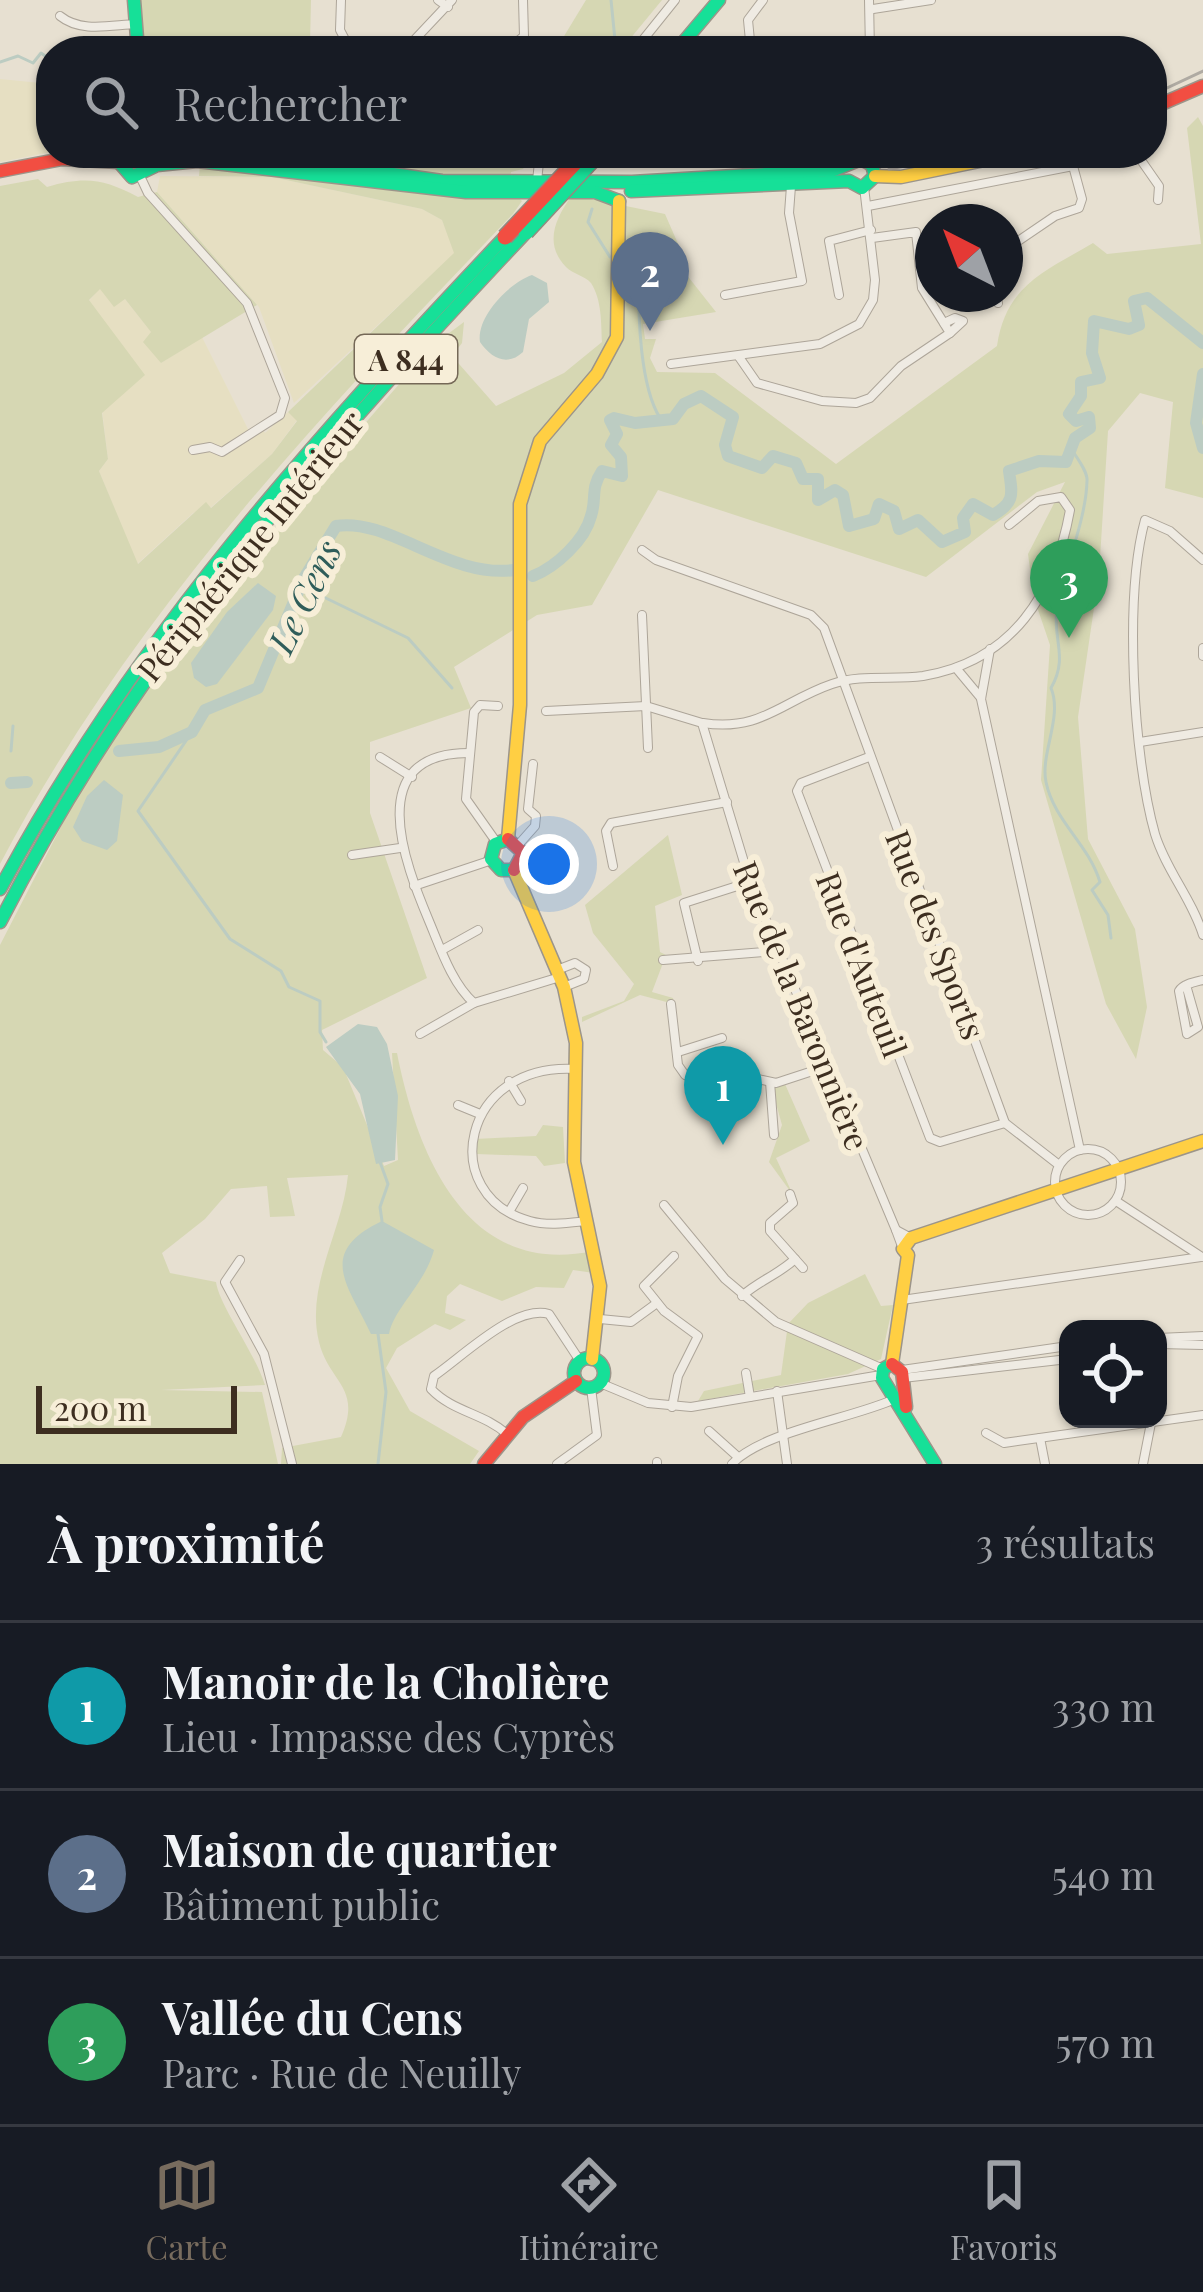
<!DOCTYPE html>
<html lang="fr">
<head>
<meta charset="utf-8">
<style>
	body { margin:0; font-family:"Playfair Display",serif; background:#20242c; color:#f1f3f6 }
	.controls { position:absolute; right:36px; bottom:36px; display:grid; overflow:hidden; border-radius:24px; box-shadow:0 3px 9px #0004 }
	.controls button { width:108px; height:108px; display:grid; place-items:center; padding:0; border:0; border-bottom:3px solid #363941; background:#171b24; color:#f1f3f6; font:60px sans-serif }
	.compass { position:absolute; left:915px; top:204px; width:108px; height:108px; border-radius:50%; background:#171b24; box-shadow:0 3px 9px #0004; rotate:318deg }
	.scale { position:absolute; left:36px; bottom:30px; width:201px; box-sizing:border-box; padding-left:12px; border:6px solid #3d2e20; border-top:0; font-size:33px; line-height:42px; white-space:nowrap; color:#3d2e20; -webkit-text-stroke:9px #f7eed8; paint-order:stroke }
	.you { position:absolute; left:549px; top:864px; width:42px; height:42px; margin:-30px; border:9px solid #fff; border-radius:50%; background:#1a73e8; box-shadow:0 0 0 18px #1a73e833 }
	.badge { display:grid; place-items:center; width:78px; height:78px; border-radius:50%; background:#786c5e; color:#fff; font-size:39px; font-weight:700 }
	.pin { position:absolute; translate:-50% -99px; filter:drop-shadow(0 3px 6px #0008) }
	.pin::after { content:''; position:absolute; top:63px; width:42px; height:36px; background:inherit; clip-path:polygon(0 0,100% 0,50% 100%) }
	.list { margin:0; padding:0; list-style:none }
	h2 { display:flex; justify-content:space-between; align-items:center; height:156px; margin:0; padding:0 48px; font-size:51px }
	h2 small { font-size:39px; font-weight:400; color:#9ea1a6 }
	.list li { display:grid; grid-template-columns:78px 1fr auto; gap:36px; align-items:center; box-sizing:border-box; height:168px; padding:0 48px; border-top:3px solid #363941 }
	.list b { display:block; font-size:45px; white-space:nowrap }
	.list p { margin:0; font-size:39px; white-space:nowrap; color:#9ea1a6 }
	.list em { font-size:39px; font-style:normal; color:#9ea1a6 }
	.icon { flex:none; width:66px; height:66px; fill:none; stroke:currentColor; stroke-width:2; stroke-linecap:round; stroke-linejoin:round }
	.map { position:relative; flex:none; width:1203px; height:1464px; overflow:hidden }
	.search { position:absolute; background:#171b24; box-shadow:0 3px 9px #0004; left:36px; right:36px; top:36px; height:132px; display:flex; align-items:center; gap:30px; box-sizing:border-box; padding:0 42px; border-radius:48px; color:#9ea1a6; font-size:45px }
	.sheet { height:660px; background:#171b24 }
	nav { display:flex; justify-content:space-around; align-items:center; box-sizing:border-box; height:168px; border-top:3px solid #363941; background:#171b24; font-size:33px; color:#9ea1a6 }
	nav a { display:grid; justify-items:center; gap:6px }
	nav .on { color:#786c5e }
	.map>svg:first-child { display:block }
	.farmland { fill:#e6dfc2 }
	.green { fill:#d6d7b3 }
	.water { fill:#bcccc2 }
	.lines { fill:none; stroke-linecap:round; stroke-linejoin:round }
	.stream { stroke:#bcccc2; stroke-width:3 }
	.river { stroke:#bcccc2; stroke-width:12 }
	.street-casing { stroke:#ada599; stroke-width:10 }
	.fast-casing { stroke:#9c958a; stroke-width:15 }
	.slow-casing { stroke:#9c958a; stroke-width:15 }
	.jam-casing { stroke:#9c958a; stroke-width:15 }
	.street { stroke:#efebe3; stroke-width:8 }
	.fast { stroke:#16e098; stroke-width:12 }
	.slow { stroke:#ffcf43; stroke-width:12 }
	.jam { stroke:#f24e42; stroke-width:12 }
	.tram { stroke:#afaaa2; stroke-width:3 }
	.fast-bridge-casing { stroke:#928b80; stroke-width:18; stroke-linecap:butt }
	.jam-bridge-casing { stroke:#928b80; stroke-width:18; stroke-linecap:butt }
	.fast-bridge { stroke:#16e098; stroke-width:15 }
	.jam-bridge { stroke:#f24e42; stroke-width:15 }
	.labels { text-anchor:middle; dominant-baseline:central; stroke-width:12; stroke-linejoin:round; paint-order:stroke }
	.shield { fill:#f7eed8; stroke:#756857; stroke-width:3 }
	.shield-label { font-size:30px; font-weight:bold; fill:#3d2e20 }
	.street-label { font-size:33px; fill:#3d2e20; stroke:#f7eed8 }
	.water-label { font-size:36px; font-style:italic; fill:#2f5d5a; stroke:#f7eed8 }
</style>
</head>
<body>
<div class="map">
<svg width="1203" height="1464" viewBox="0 0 1203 1464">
	<rect width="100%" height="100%" fill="#e7e0d1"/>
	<!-- farmland -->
	<g class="farmland">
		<polygon points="0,79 51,84 51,152 0,162"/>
		<polygon points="160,176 272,177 422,209 442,220 455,253 294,403 259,307 157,192"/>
		<polygon points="100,288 125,299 152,333 161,363 202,337 249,431 259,423 265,433 288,412 297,420 272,454 210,508 193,513 137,564 99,471 108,459 89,301"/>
	</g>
	<!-- green -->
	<g class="green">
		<polygon points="137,0 311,0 310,44 318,51 141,51"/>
		<polygon points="586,0 662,0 620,51 555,51"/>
		<path d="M1198,117L1203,126V498L1165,488L1173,402L1140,393L1108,431L1099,574L1078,717L1088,839L1135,929L1147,1007L1136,1059L1106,1004L1041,780L1050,645L1034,598L1028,554L1065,482L1037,492L926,577L658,490L592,605L537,615L454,667L471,708L370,742V813L427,978L322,1030L323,1050L343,1067L384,1166L398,1160L392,1053H397C417,1155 467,1278 593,1251L594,1273L573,1270L564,1288L536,1287L502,1301L460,1284L447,1296L445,1313L466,1320L450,1330L435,1324L397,1348L386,1368L410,1411L479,1451L470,1464H281L282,1448L341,1437C363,1387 329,1383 319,1342C305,1285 343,1230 348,1175L287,1178L295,1216L270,1217L267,1186L231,1189L205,1219L162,1253L170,1273L216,1282C219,1305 254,1351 265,1385L161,1390L262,1392L278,1464H0V945L83,784L186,630L433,345L464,322L462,343L452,356L496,406L564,373L602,342C601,323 602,300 591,283C585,276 573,274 566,267C543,243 556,218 572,195L665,214L679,246L682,269L716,312L643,324L645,339H656L650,358L657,372L715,373L836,464L997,346C1006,285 1044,272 1093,243L1107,254L1201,244L1187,128Z"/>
		<path d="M201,153H533L523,169L511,172L508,188L522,201L513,214C320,415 131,615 0,864V186L38,179L47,187C85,176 104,179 138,197L157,192L257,305L161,363L143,342L151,332L125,299L114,307L100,289L89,300L145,375L102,413L108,459L99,471L138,564L206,502L211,508L272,454L297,421L288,412L454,253L442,220L422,209L272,177L199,176Z"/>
		<polygon points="668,835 682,895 655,906 660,952 666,955 652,992 673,998 674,1004 640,995 582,1022 582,1017 624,1001 634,984 593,933 585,905"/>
		<polygon points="770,1082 785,1084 810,1141 776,1158 793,1195 769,1162 782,1125"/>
		<polygon points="543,1125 563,1127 565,1163 544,1166 536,1156 476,1154 475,1139 536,1136"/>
		<polygon points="865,1274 881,1306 893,1305 881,1359 848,1374 698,1401 704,1391 781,1375 788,1324 808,1303"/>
	</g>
	<!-- water -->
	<g class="water">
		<path d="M532,275L547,283L549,302L529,319L523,352C507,367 491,358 480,342C476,317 509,283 532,275Z"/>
		<polygon points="258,583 276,596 273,610 217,684 206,687 194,678 191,663 227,612"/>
		<polygon points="104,780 123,795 117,841 107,850 82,841 73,827 87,796"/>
		<polygon points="358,1024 377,1027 387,1044 398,1096 395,1160 376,1164 360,1094 326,1047"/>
		<path d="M382,1221L434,1250C425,1284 394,1308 389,1334H371C349,1286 315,1253 382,1221Z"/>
	</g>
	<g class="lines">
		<!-- stream -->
		<g class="stream">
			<polyline points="611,0 616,50"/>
			<polyline points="0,62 18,56 33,63 41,53 51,60"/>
			<polyline points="443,153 446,155"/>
			<polyline points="592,209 588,222 610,257"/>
			<path d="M639,278C638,316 640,386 660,418"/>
			<path d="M1072,450C1077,458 1088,472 1087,481C1086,521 1063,573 1057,608C1052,639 1069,657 1051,688C1063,717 1040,754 1046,782C1054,821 1088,843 1100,882L1092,890L1108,915L1111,938"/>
			<polyline points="301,586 408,638 452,688"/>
			<polyline points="192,732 138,811 230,939 281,971 289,987 320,1001 320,1032 326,1042"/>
			<polyline points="11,751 13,726"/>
			<polyline points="380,1162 388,1184 380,1207 382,1221"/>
			<polyline points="378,1464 386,1392 378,1334"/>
		</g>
		<!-- river -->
		<g class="river">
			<polyline points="1203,374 1196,423 1203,448"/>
			<path d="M533,576C556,567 585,540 591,516C597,498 590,489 602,471L622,476L621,457L611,445L617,434L610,420L614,418L635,423L673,419L684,404L701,396L733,417L725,445L728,456L762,468L773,456L796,463L803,479H818V500L835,490L843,495L849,526L874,519L879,504L894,511L899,529L918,520L942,542L965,532L963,518L973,504L993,515C1016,502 1012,493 1009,471L1039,461L1066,462L1075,438L1090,428L1089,417L1076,421L1069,414L1081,396V382L1100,378L1092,353L1094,321L1129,329L1139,325L1134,301L1147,298L1203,343"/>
			<path d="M119,751L159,747L192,732L205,710L258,688L303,580L336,526C388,517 450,579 514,570"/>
			<polyline points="11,783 27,782"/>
		</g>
		<defs>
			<g id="street">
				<polyline points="341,0 340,30 351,51"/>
				<polyline points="438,0 448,7"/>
				<polyline points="869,0 870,51"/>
				<polyline points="873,9 931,0"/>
				<path d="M60,16C81,33 111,25 136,24"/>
				<polyline points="507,50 524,36 523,0"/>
				<polyline points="404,51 452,0"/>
				<polyline points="634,51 675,0"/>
				<polyline points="751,51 748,20 763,0"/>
				<polyline points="1136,153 1159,186 1158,200"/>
				<polyline points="140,176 148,193 247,303 285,398 280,415 222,452 210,447 193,450"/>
				<polyline points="537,181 540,153"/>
				<polyline points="868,206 1073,166 1082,199 1079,208 1055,216 1005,250"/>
				<polyline points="996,294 998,303"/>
				<polyline points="725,295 802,281 789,213 791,186"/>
				<polyline points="839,295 829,241 871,230"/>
				<polyline points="944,323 955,318 963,321 950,333"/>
				<polyline points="739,357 757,383 822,401 856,403 870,398 901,366 950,333 922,288 916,232 872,238"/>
				<polyline points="671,364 820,344 859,324 873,300 875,280 864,187"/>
				<polyline points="642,550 656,560 811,615 824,628 1005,1123 1059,1165"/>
				<path d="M1203,560L1170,531L1145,520C1124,597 1133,757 1155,834C1166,870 1192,899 1203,935"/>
				<polyline points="642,615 648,748"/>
				<polyline points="1203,648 1203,656"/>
				<polyline points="990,649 981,699 1080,1150"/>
				<polyline points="956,668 981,698"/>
				<polyline points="546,711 646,706 702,723 750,882 896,1230"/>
				<path d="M703,723C761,732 782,701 832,684C861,674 893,680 923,676C1013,661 1055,593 1070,510L1061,497L1038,501L1009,525"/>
				<polyline points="1140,742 1203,732"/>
				<path d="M470,753C361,752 405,864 429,921C440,947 452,984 474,1003L560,977"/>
				<polyline points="380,757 412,777"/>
				<polyline points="869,757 801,783 797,791 930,1138 940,1142 1005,1123"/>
				<polyline points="497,843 466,799 474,712 480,705 498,706"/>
				<polyline points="519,844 535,826 536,816 528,809 533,764"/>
				<polyline points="352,855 400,848"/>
				<polyline points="613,866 606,831 611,823 727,802"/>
				<polyline points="414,886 492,860"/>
				<polyline points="442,950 478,930"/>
				<polyline points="663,960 776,951"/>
				<polyline points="698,961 684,903 750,882"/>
				<polyline points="557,970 575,963 586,970 584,979 564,987"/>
				<path d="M1186,985L1198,1027L1187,1034L1179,991C1183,984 1195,982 1203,980"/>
				<polyline points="671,1004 678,1065 685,1075 704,1082 740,1075 776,1083 828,1066"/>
				<polyline points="420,1034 474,1003"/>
				<polyline points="678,1052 722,1038"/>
				<path d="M577,1069C461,1061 436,1196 530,1221C548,1226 568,1223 587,1221"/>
				<polyline points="509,1081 521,1101"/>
				<polyline points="770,1082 774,1135"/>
				<polyline points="458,1105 480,1114"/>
				<circle cx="1088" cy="1182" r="33"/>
				<polyline points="790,1194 793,1203 770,1223 770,1231 803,1268"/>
				<polyline points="1116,1201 1202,1257"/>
				<polyline points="664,1205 725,1279 776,1322 883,1369"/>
				<polyline points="509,1212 523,1188"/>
				<polyline points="903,1249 896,1230 911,1238"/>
				<polyline points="240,1260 225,1282 264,1354 292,1464"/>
				<path d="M742,1296C760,1280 778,1275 795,1259"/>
				<polyline points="902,1300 1201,1257"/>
				<polyline points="600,1319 631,1322 657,1303"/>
				<polyline points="1158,1338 1203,1336"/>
				<polyline points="1158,1344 1203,1345"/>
				<polyline points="902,1370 1068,1346"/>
				<polyline points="746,1373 750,1397"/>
				<polyline points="903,1378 1068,1359"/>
				<polyline points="600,1383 648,1403 691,1407 881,1375"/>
				<polyline points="777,1391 787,1464"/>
				<polyline points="672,1407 678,1376 698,1336 664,1311 644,1286 674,1256"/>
				<polyline points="709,1431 738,1457"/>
				<polyline points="986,1433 1004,1443 1203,1415"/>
				<path d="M507,1434C483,1413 453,1412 431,1389L434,1376C462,1357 515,1304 549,1314L580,1361"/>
				<polyline points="1040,1438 1045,1464"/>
				<polyline points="557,1464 597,1435 591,1388"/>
				<polyline points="657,1464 657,1462"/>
				<path d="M732,1464C761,1432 850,1419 895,1399"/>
				<polyline points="1143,1464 1151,1423"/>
			</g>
			<g id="fast">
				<polyline points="134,0 138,51"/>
				<polyline points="676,51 719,0"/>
				<polyline points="245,153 442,181 632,182 834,170 861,159 872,165 875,176"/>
				<polyline points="148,155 194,153"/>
				<polyline points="119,162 132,177 157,165 197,161 466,192 595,192 619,201"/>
				<polyline points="631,191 849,181 862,188 875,176"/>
				<polyline points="508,839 495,844 491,859 501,870 514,870"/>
				<path d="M0,889C134,639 311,442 505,237"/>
				<path d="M0,922C140,648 318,454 526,232"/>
				<circle cx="589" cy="1373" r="15"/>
				<polyline points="892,1364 883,1369 882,1378 935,1464"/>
			</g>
			<g id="slow">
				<polyline points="875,176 901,177 1019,153"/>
				<polyline points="508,839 520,705 520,504 540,441 597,374 617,337 619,201"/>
				<polyline points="514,870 564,987 576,1043 574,1162 600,1286 592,1359"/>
				<polyline points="892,1364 908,1255 903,1249 911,1238 1203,1141"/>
			</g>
			<g id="jam">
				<polyline points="1152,108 1203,86"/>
				<polyline points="0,171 62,159 119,162"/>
				<polyline points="508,839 523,853 514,870"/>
				<polyline points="892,1364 902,1372 906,1407"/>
				<polyline points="484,1464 523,1417 576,1381"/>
			</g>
		</defs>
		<!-- street casing -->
		<use href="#street" class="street-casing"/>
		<!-- fast casing -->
		<use href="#fast" class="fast-casing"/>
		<!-- slow casing -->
		<use href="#slow" class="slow-casing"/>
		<!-- jam casing -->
		<use href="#jam" class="jam-casing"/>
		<!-- street -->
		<use href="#street" class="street"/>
		<!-- fast -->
		<use href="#fast" class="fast"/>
		<!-- slow -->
		<use href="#slow" class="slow"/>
		<!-- jam -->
		<use href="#jam" class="jam"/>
		<!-- tram -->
		<g class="tram">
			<polyline points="1152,95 1203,71"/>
			<polyline points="889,169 974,153"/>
		</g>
		<defs>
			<polyline id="fast-bridge" points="526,232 599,153"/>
			<polyline id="jam-bridge" points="505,237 584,153"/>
		</defs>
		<!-- fast-bridge casing -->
		<use href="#fast-bridge" class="fast-bridge-casing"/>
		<!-- jam-bridge casing -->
		<use href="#jam-bridge" class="jam-bridge-casing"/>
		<!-- fast-bridge -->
		<use href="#fast-bridge" class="fast-bridge"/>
		<!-- jam-bridge -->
		<use href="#jam-bridge" class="jam-bridge"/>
	</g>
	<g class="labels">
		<!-- shield labels -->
		<rect class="shield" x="355" y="335" width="102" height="48" rx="9"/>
		<g class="shield-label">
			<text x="406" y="359">A 844</text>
		</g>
		<!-- street labels -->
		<g class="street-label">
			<text transform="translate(249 545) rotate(-51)">Périphérique Intérieur</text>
			<text transform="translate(937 934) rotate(69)">Rue des Sports</text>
			<text transform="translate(863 964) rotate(69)">Rue d'Auteuil</text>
			<text transform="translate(803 1005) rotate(68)">Rue de la Baronnière</text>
		</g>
		<!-- water labels -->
		<g class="water-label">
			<text transform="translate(303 596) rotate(-64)">Le Cens</text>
		</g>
	</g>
</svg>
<div class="controls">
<button><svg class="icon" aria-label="locate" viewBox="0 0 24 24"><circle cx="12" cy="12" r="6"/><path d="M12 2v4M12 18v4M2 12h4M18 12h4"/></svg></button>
</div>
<svg class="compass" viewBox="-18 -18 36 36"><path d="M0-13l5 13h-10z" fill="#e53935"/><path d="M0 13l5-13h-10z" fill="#9ea1a6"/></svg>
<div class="scale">200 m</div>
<div class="you"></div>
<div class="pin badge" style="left:723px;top:1145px;background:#0f9aa8">1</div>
<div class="pin badge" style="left:650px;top:331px;background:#5c6f8a">2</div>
<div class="pin badge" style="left:1069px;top:638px;background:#2e9e5b">3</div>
<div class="search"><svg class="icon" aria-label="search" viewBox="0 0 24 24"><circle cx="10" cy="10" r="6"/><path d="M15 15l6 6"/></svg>Rechercher</div>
</div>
<section class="sheet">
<h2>À proximité<small>3 résultats</small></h2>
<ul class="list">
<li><span class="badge" style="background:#0f9aa8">1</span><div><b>Manoir de la Cholière</b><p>Lieu · Impasse des Cyprès</p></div><em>330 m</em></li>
<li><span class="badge" style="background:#5c6f8a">2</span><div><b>Maison de quartier</b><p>Bâtiment public</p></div><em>540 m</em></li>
<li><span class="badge" style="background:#2e9e5b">3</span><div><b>Vallée du Cens</b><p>Parc · Rue de Neuilly</p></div><em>570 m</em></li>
</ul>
</section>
<nav>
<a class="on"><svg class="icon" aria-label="map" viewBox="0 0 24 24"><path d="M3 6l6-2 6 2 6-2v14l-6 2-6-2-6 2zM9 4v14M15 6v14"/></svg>Carte</a>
<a><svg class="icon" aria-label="directions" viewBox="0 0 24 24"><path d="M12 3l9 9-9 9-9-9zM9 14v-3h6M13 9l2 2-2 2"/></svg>Itinéraire</a>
<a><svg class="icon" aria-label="saved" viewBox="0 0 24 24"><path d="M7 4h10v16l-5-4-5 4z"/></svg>Favoris</a>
</nav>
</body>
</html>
